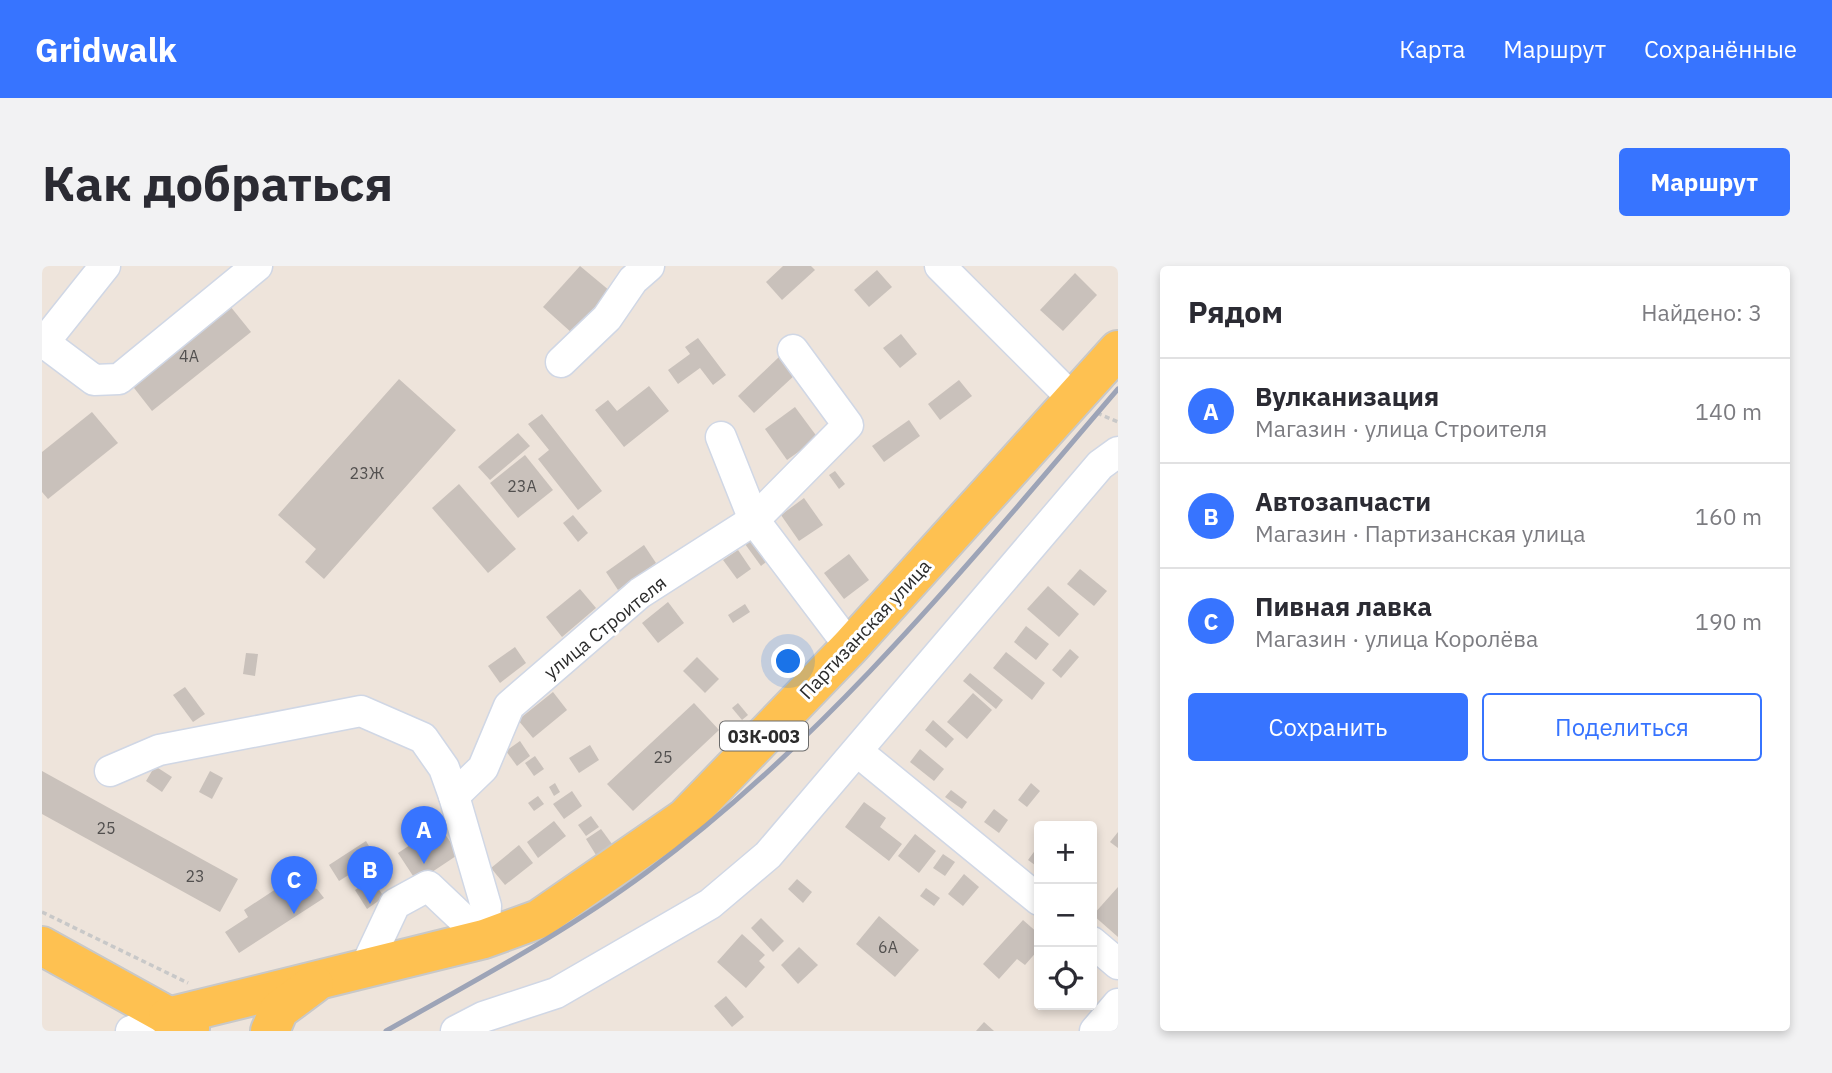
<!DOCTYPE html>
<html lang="ru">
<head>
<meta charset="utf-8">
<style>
	body { margin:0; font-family:"IBM Plex Sans",sans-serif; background:#f2f2f3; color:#2b2b33 }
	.controls { position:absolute; right:21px; bottom:21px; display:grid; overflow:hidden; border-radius:7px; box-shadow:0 4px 10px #0003 }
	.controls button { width:63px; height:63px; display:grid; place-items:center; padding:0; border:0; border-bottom:2px solid #e1e1e2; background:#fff; color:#2b2b33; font:35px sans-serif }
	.you { position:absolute; left:747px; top:396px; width:24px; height:24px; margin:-18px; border:5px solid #fff; border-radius:50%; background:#1a73e8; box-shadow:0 0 0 10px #1a73e833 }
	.badge { display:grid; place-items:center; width:46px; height:46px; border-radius:50%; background:#3774ff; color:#fff; font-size:23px; font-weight:700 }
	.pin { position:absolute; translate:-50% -58px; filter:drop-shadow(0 2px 4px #0008) }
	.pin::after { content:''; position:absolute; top:37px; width:24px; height:21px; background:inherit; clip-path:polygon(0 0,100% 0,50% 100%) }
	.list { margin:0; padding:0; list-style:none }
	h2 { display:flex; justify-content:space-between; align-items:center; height:91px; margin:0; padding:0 28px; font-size:30px }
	h2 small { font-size:23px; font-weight:400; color:#7c7c81 }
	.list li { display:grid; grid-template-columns:46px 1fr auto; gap:21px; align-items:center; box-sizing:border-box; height:105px; padding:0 28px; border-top:2px solid #e1e1e2 }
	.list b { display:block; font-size:26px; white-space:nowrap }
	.list p { margin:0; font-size:23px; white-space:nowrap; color:#7c7c81 }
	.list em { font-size:23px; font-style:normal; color:#7c7c81 }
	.actions { display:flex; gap:14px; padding:21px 28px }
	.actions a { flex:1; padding:16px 0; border:2px solid #3774ff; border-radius:7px; text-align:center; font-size:24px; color:#3774ff }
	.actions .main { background:#3774ff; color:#fff }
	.icon { flex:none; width:38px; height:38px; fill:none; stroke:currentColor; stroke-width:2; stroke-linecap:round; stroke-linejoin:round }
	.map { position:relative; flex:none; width:1076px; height:765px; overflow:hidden; border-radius:7px }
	header { display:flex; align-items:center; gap:42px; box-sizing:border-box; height:98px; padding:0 35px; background:#3774ff; color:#fff }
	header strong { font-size:33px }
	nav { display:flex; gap:38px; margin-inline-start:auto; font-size:24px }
	.intro { display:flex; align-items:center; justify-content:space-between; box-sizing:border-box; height:168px; padding:0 42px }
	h1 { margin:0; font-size:49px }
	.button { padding:18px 32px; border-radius:7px; background:#3774ff; color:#fff; font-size:24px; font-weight:700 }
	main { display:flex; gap:42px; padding:0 42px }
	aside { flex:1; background:#fff; border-radius:7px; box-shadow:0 4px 10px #0003 }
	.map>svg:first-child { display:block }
	.building { fill:#c9c1bb }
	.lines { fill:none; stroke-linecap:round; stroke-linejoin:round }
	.minor-casing { stroke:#d0d7e5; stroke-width:33 }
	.major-casing { stroke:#c8c8c8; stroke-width:42 }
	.path { stroke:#c8c8c8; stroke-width:3.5; stroke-dasharray:5 3.5; stroke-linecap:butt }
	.minor { stroke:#fff; stroke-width:30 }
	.major { stroke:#fec151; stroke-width:38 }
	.rail { stroke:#9da4b7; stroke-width:5 }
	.labels { text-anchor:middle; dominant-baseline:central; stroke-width:6; stroke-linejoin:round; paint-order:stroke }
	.number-label { font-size:16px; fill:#52504f }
	.shield { fill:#fff; stroke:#6b6b6b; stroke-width:2 }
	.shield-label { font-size:18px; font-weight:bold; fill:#2b2b2b }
	.street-label { font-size:19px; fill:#2b2b2b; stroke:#fff }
</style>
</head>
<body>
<header>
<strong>Gridwalk</strong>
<nav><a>Карта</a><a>Маршрут</a><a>Сохранённые</a></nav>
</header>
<div class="intro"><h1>Как добраться</h1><a class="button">Маршрут</a></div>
<main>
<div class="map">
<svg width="1076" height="765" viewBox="0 0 1076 765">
	<rect width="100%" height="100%" fill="#eee4db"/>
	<!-- building -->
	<g class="building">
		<polygon points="538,0 568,25 530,67 501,41"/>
		<polygon points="741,0 769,0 773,4 740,34 724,16"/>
		<polygon points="835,4 850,21 827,41 812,24"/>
		<polygon points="1033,7 1055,29 1021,65 998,44"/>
		<polygon points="184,35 209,66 110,145 85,113"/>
		<polygon points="859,68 875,88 858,102 841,82"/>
		<polygon points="656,72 684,109 671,119 658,102 636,118 626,104 648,88 643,81"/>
		<polygon points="738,90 754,108 712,147 696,130"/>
		<polygon points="357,113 414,164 282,313 263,296 274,283 236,249"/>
		<polygon points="917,114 930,130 898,154 886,138"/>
		<polygon points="607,120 627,145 582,181 553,144 566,134 575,145"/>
		<polygon points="753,141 776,172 745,194 723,163"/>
		<polygon points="50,146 76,177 6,233 0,226 0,186"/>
		<polygon points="500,148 560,225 536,244 496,193 507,184 486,158"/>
		<polygon points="867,154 878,170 842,196 830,180"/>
		<polygon points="476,167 488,180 448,214 436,201"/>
		<polygon points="483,189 511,224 476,252 448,217"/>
		<polygon points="793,205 803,218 797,223 787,209"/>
		<polygon points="417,218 474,283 446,307 390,242"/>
		<polygon points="762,232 781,259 757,275 739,249"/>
		<polygon points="531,249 546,267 536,276 521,257"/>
		<polygon points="713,270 729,292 719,300 703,278"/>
		<polygon points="602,279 614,297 576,324 564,306"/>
		<polygon points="696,284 709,303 695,313 681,294"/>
		<polygon points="807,288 827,314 802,333 782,307"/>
		<polygon points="1038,303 1065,325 1052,340 1025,318"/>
		<polygon points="1006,320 1037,348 1017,371 985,343"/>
		<polygon points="538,323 554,342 520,371 504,351"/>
		<polygon points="626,336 642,357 616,377 600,357"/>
		<polygon points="703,338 708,346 691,357 686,349"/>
		<polygon points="984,360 1007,378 994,394 972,376"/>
		<polygon points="473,381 484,397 458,417 446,400"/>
		<polygon points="1028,383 1037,391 1019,412 1010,404"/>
		<polygon points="964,386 1003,417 990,434 951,402"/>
		<polygon points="204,387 216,388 213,410 201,408"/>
		<polygon points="655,391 677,413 663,427 641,405"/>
		<polygon points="928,407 961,434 954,443 921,415"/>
		<polygon points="143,421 163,448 151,456 131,429"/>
		<polygon points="511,426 525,444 491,472 476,454"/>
		<polygon points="931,427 950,444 925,473 905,456"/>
		<polygon points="652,437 677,464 591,545 565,518"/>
		<polygon points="696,437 706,449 700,454 690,442"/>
		<polygon points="891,454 912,473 904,482 883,464"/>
		<polygon points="478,475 488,490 475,500 464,485"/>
		<polygon points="548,479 557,494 537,507 527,492"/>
		<polygon points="878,483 902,503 892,515 868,496"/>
		<polygon points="493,490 502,503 492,510 483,497"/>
		<polygon points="113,500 130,511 120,526 104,515"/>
		<polygon points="0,505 196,613 178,646 0,548"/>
		<polygon points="168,505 181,512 170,533 157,526"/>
		<polygon points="513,517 518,526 512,530 507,521"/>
		<polygon points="989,517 998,525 985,541 976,534"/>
		<polygon points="909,524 925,536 920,543 903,531"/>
		<polygon points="530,525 540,540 522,553 511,538"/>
		<polygon points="496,530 502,538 492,545 486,537"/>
		<polygon points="822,536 844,552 838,561 860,578 847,595 803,561"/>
		<polygon points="952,543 966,554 957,567 942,556"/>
		<polygon points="549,550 557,561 544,570 536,559"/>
		<polygon points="512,555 524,570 496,592 485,576"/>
		<polygon points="397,560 417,588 375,616 356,587"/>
		<polygon points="559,563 570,578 554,589 544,573"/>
		<polygon points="1076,566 1076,582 1068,576"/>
		<polygon points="873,568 894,585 877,607 856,590"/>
		<polygon points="324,575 334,592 297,615 287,599"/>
		<polygon points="477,579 491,597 463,619 449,602"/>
		<polygon points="997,579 997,602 986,594"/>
		<polygon points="901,588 913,596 903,610 891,602"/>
		<polygon points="922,608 937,621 921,640 906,628"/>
		<polygon points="330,613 342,631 325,643 313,624"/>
		<polygon points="755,613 770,626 761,637 746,623"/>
		<polygon points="257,617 275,623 282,632 197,687 183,666 206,651 202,644 240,619"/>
		<polygon points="1076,621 1076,671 1051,649"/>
		<polygon points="884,622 898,632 892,640 878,630"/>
		<polygon points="837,650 877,684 853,711 814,678"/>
		<polygon points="719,652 742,675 731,686 709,662"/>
		<polygon points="981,654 997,668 997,683 983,699 975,693 957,713 941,698"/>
		<polygon points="700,668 723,689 717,695 723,701 704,722 675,696"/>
		<polygon points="757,681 776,699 756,718 739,699"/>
		<polygon points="684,730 702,751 690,761 672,740"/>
		<polygon points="942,756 952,765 934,765"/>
	</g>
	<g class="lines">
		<defs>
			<g id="minor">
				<polyline points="898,0 1033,135"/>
				<polyline points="0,75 52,114 77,113 215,0"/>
				<polyline points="0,79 63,0"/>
				<polyline points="519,96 565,52 591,14 607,0"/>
				<polyline points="679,171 712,254 808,381"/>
				<polyline points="816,486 997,634"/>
				<polyline points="68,505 117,484 319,445 381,472 402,502 412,530 444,640 442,673"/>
				<polyline points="412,530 441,502 467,440 598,327 712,254 806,159 751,84"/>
				<polyline points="1050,676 1076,698"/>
				<polyline points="322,704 353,638 386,620 442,673"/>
				<polyline points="89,765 126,751"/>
				<polyline points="414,765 441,751 514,727 668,638 726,589 1058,199 1076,186"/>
				<polyline points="1053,765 1076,738"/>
			</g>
			<g id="major">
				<polyline points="0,680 148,762"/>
				<polyline points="126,751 442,673 497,653 643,552 808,381 1076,84"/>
				<polyline points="228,765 237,744 272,718"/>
			</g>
		</defs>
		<!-- minor casing -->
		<use href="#minor" class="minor-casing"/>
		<!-- major casing -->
		<use href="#major" class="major-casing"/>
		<!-- path -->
		<g class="path">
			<polyline points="1055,147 1076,156"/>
			<polyline points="0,646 146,717"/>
		</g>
		<!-- minor -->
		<use href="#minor" class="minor"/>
		<!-- major -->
		<use href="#major" class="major"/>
		<!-- rail -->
		<path class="rail" d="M344,765C432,715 523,667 605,606C785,473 931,292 1076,123"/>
	</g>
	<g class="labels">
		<!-- number labels -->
		<g class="number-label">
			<text x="147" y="90">4А</text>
			<text x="325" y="207">23Ж</text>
			<text x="480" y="220">23А</text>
			<text x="621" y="491">25</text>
			<text x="64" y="562">25</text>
			<text x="153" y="610">23</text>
			<text x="846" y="681">6А</text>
		</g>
		<!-- shield labels -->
		<rect class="shield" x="678" y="455.5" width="88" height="29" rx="5"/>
		<g class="shield-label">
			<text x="722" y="470">03К-003</text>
		</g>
		<!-- street labels -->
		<g class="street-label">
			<text transform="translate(563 361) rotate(-39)">улица Строителя</text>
			<text transform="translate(823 363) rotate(-47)">Партизанская улица</text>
		</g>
	</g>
</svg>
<div class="controls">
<button>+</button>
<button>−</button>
<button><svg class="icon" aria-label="locate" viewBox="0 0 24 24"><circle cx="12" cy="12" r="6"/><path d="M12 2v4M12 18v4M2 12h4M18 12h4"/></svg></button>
</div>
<div class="you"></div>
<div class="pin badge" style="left:382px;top:598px">A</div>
<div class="pin badge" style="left:328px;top:638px">B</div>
<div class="pin badge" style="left:252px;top:648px">C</div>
</div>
<aside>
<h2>Рядом<small>Найдено: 3</small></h2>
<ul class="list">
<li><span class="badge">A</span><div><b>Вулканизация</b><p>Магазин · улица Строителя</p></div><em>140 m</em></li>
<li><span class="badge">B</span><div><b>Автозапчасти</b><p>Магазин · Партизанская улица</p></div><em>160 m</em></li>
<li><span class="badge">C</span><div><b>Пивная лавка</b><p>Магазин · улица Королёва</p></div><em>190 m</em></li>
</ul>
<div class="actions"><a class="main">Сохранить</a><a>Поделиться</a></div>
</aside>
</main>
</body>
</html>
